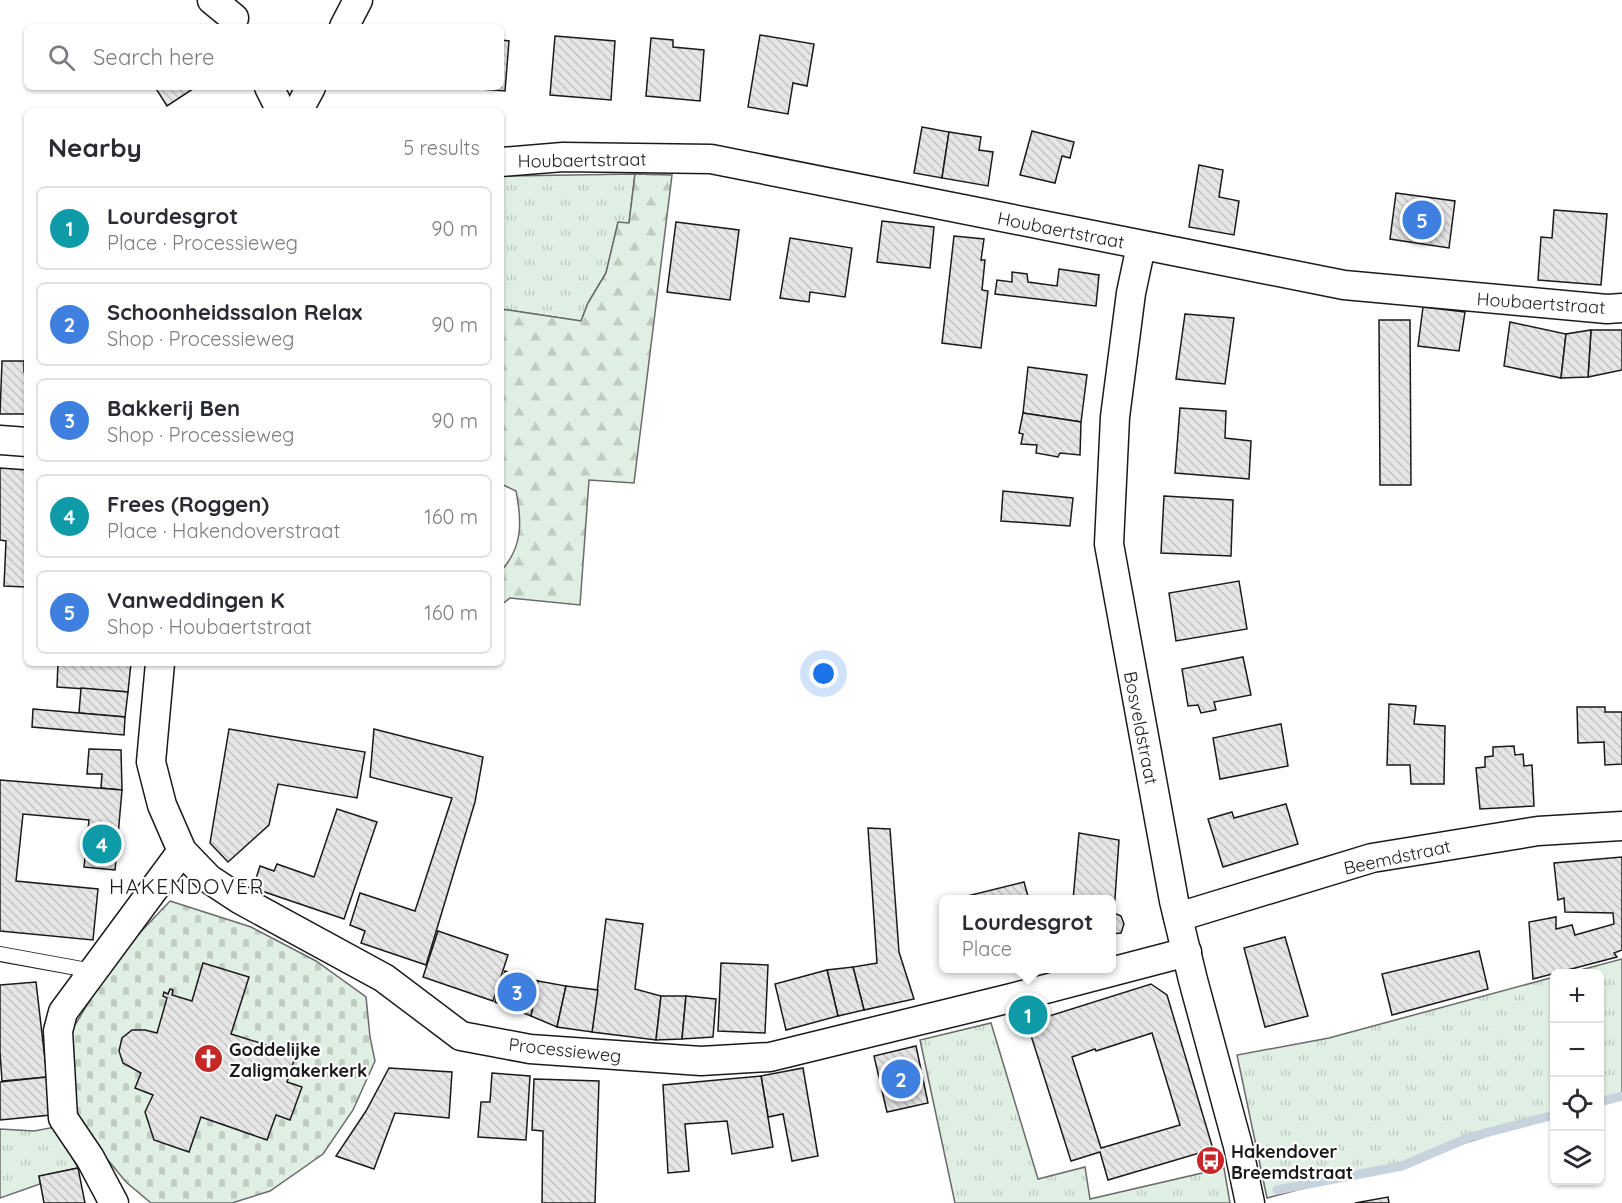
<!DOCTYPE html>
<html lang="en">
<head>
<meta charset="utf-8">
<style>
	body { margin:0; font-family:Quicksand,sans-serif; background:#f2f2f3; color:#2b2b33 }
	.controls { position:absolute; right:18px; bottom:18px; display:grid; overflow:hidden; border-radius:9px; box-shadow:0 2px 4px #0004 }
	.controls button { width:54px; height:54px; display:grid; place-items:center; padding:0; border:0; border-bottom:2px solid #e1e1e2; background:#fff; color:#2b2b33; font:30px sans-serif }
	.you { position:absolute; left:824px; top:674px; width:21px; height:21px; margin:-15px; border:4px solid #fff; border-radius:50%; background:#1a73e8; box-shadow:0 0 0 9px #1a73e833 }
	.badge { display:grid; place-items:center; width:39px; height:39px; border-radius:50%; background:#c62828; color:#fff; font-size:20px; font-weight:700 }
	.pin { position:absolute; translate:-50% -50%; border:3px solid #fff; box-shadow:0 2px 6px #0006 }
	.popup { position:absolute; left:939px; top:895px; width:177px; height:78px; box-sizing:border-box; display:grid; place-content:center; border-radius:9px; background:#fff; filter:drop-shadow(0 2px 4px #0005); font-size:20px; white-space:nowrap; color:#7c7c81 }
	.popup b { font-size:22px; color:#2b2b33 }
	.popup::after { content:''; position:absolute; left:50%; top:100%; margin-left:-12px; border:12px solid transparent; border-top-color:#fff }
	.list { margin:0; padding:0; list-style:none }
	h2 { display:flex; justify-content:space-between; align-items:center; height:78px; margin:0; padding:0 24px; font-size:26px }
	h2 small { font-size:20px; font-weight:400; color:#7c7c81 }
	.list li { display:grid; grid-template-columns:39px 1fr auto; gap:18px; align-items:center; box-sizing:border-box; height:84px; margin:0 12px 12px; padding:0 12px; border:2px solid #e1e1e2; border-radius:9px }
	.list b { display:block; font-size:22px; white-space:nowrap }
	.list p { margin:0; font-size:20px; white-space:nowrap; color:#7c7c81 }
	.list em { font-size:20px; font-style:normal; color:#7c7c81 }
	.icon { flex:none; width:33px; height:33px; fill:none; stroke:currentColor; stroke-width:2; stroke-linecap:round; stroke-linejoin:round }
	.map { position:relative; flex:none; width:1622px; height:1203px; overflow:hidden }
	.search { position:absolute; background:#fff; box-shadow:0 2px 4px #0004; left:24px; top:24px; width:480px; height:66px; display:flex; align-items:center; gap:15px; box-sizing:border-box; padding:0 21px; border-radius:9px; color:#7c7c81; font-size:22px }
	.panel { position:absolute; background:#fff; box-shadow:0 2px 4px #0004; left:24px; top:108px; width:480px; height:558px; border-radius:9px }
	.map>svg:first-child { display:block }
	.grass { fill:url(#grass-tufts); stroke:#6a6a6a; stroke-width:1.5 }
	.forest { fill:url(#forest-firs); stroke:#6a6a6a; stroke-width:1.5 }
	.cemetery { fill:url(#cemetery-stones); stroke:#6a6a6a; stroke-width:1.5 }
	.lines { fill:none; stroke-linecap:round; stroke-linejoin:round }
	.stream { stroke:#c6d2dc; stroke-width:9 }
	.building { fill:url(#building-back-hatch); stroke:#1a1a1a; stroke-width:1.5; fill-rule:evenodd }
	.lane-casing { stroke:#1a1a1a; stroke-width:16 }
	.street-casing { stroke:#1a1a1a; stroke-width:31 }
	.lane { stroke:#fff; stroke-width:14 }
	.street { stroke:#fff; stroke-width:28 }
	.labels { text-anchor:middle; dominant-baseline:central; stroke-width:4.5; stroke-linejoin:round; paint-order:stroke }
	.street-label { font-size:18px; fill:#1a1a1a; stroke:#fff }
	.poi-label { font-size:18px; font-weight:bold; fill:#1a1a1a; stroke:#fff; text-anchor:start }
	.quarter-label { font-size:21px; letter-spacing:1.5px; fill:#1a1a1a; stroke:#fff }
</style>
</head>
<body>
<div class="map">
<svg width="1622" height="1203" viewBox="0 0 1622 1203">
	<defs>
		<pattern id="grass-tufts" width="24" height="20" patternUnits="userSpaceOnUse" patternTransform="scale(1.5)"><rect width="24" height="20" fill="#e0efe3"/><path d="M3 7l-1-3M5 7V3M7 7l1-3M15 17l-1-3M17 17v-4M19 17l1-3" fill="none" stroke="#c0ccc2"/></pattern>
		<pattern id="forest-firs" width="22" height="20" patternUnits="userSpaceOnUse" patternTransform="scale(1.5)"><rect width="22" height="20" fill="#e0efe3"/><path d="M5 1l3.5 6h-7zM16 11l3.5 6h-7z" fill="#c0ccc2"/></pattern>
		<pattern id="cemetery-stones" width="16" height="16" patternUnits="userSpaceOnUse" patternTransform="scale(1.5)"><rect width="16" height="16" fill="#e0efe3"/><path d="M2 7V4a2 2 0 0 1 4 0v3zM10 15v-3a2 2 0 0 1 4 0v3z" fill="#c0ccc2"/></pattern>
		<pattern id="building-back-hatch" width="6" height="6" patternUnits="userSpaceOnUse" patternTransform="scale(1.5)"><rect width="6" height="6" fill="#e6e6e6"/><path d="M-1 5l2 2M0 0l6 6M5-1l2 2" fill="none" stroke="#c5c5c5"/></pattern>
	</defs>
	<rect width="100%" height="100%" fill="#fff"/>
	<!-- grass -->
	<g class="grass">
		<polygon points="635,174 629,223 618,223 606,273 588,303 581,321 501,309 501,176"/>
		<polygon points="1622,959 1622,1094 1600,1101 1600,974 1569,973"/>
		<polygon points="1554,977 1554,1115 1411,1160 1267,1198 1237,1055 1329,1038"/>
		<polygon points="991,1023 1038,1179 1085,1167 1090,1199 1224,1168 1230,1203 955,1203 920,1040"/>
		<polygon points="55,1127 78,1168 39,1176 40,1184 0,1198 0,1129 34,1131"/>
	</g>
	<!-- forest -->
	<path class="forest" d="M635,174L672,175L634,483L589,480L580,605L510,598L501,605V571C523,547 522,521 516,491L501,484V309L581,321L588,303L606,273L618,222L629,223Z"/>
	<!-- cemetery -->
	<polygon class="cemetery" points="170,901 251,927 316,961 366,997 370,1037 375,1061 353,1110 323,1154 270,1191 232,1203 151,1203 126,1182 107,1159 84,1127 75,1108 72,1030 114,960"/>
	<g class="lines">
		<!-- stream -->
		<g class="stream">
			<polyline points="1600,1102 1622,1096"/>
			<polyline points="1277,1190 1402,1166 1470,1137 1554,1115"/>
		</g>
	</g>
	<!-- building -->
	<g class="building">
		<polygon points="760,35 814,44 807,86 793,83 788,114 748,107"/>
		<polygon points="555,36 615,41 611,100 550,95"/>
		<polygon points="651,38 673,40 673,47 704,50 700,101 646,96"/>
		<polygon points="501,40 509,41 505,91 455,87 501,87"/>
		<polygon points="155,87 196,87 167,106"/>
		<polygon points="922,127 949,132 942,178 914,173"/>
		<polygon points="1032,131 1074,142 1070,158 1062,156 1055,183 1020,175"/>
		<polygon points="949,132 981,137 979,150 993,152 988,186 942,178"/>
		<polygon points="1199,165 1223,170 1219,197 1239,201 1234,235 1189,227"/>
		<polygon points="1396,193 1455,201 1449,248 1390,239"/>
		<polygon points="1554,210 1607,214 1601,285 1538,280 1541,237 1552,238"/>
		<polygon points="882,221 934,227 930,268 877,262"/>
		<polygon points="676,222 739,230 730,300 667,292"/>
		<polygon points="954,236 984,239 981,260 985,260 982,290 988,291 981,348 942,343"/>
		<polygon points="790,238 852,248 845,297 810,292 809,302 780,298"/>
		<polygon points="1059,269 1099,275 1096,306 995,294 997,280 1012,282 1012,272 1027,274 1028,282 1057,286"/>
		<polygon points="1423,307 1465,312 1459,351 1418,346"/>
		<polygon points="1185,314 1234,318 1225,384 1176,379"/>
		<polygon points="1379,320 1410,320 1411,485 1380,485"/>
		<polygon points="1510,322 1566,334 1561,378 1504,366"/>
		<polygon points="1591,330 1622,330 1622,370 1588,377"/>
		<polygon points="1591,330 1588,377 1561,378 1566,334"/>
		<polygon points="2,361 24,361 24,372 27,372 27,414 0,414"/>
		<polygon points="1028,367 1087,375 1081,422 1023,413"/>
		<polygon points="1180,408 1226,411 1225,438 1251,441 1249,479 1175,473"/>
		<polygon points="1023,413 1081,422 1080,455 1060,453 1058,457 1036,453 1037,445 1021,444 1023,434 1019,433"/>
		<polygon points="0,468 27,470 26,587 4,586 6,541 0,540"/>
		<polygon points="1003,491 1073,498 1070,526 1001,521"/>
		<polygon points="1164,496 1233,500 1231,556 1161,553"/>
		<polygon points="1239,581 1247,629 1176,641 1169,593"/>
		<polygon points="1243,657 1251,695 1214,702 1216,710 1201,713 1198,705 1188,706 1182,669"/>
		<polygon points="58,663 131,663 128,692 57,687"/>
		<polygon points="81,688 128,692 125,717 79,713"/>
		<polygon points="1389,704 1416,706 1414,724 1445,726 1444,784 1411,784 1410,765 1387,765"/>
		<polygon points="1577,707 1605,707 1605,712 1622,712 1622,764 1605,765 1604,742 1578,743"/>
		<polygon points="33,709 125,717 124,735 32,727"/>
		<polygon points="1281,724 1288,766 1220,779 1213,738"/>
		<polygon points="229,729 365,752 357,798 278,784 269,825 228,862 210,843"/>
		<polygon points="374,729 483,757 475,802 426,965 361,943 365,931 350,925 360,893 415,911 452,798 370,777"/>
		<polygon points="1514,746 1515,755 1523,754 1524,766 1532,765 1534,806 1480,809 1476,768 1485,767 1485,757 1493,756 1493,747"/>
		<polygon points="89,749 121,750 122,790 101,788 102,774 87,774"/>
		<polygon points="0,780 122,790 115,870 84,867 89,820 23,814 16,881 98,889 93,940 0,931"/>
		<polygon points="1286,804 1298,844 1223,867 1208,819 1232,812 1234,818"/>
		<polygon points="337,809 377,822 344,919 253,888 260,866 274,871 277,864 314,877"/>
		<polygon points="868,828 890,829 899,952 914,999 864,1010 853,967 877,963"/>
		<polygon points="1079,833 1119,840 1114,913 1121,916 1124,924 1121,933 1112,934 1112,900 1073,900"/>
		<polygon points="1622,857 1622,950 1614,953 1617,957 1533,979 1529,922 1556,917 1556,929 1572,925 1575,935 1614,924 1613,913 1565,912 1564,898 1558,900 1554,863"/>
		<polygon points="1024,882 1029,900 963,900 963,897"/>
		<polygon points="606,919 643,924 635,989 661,996 656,1040 592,1032"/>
		<polygon points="438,931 508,955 493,1001 423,977"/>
		<polygon points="1285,937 1308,1016 1265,1027 1244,948"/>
		<polygon points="1479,951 1488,989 1392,1015 1382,974"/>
		<polygon points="203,963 249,977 231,1034 296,1054 287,1082 302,1087 290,1120 276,1115 267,1140 201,1117 189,1152 154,1140 145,1112 153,1095 135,1088 141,1073 123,1063 119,1051 122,1038 132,1030 145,1030 157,1033 167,998 163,996 164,992 168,994 170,989 173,990 172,995 192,1001"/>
		<polygon points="721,963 768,965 765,1033 718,1031"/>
		<polygon points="853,967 864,1010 838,1016 827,970"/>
		<polygon points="827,970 838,1016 786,1030 775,984"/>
		<polygon points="505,971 538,981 531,1016 495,1002"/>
		<polygon points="538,981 566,986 557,1027 531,1016"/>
		<polygon points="36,982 47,1077 2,1081 0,1052 0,985"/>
		<path d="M1151,984L1167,995L1213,1149L1108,1180L1100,1152L1071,1161L1027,1023ZM1152,1033L1180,1125L1101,1148L1072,1057L1095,1049L1096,1051Z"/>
		<polygon points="566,986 598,990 592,1032 557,1027"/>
		<polygon points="661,996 686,996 682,1039 656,1040"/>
		<polygon points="686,996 716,999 713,1037 682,1039"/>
		<polygon points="916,1046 928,1103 887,1112 874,1056"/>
		<polygon points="389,1068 452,1072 449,1118 395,1113 374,1169 336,1156 366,1111"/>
		<polygon points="803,1068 818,1156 792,1161 783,1114 768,1117 761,1076"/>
		<polygon points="492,1073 530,1076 526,1140 478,1137 481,1102 490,1102"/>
		<polygon points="761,1076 773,1147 732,1154 727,1121 685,1124 689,1171 668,1173 663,1085"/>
		<polygon points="47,1077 51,1115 0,1120 0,1082"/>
		<polygon points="534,1079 599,1081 595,1203 542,1203 543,1131 532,1130"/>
		<polygon points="78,1168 85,1203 44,1203 39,1176"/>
		<polygon points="1388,1197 1389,1203 1355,1203"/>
	</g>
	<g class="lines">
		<defs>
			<polyline id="lane" points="0,954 93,971"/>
			<g id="street">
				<polyline points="212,0 234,18"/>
				<polyline points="344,27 358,0"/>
				<polyline points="269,87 281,111"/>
				<polyline points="298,111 311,87"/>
				<polyline points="501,162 563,157 711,159 1344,285 1607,309 1622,308"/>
				<polyline points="1141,246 1131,293 1115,417 1109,544 1174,901 1193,980 1238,1146 1250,1203"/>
				<polyline points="0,440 27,442"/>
				<polyline points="160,663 151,762 162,805 182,851 209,879 241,900 384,978 461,1036 530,1049 701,1061 770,1057 1011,998 1187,952"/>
				<polyline points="1178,917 1372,858 1538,831 1622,826"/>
				<polyline points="114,1203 90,1158 63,1118 58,1031 63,1012 182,851"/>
			</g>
		</defs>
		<!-- lane casing -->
		<use href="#lane" class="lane-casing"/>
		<!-- street casing -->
		<use href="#street" class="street-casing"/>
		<!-- lane -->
		<use href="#lane" class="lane"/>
		<!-- street -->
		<use href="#street" class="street"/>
	</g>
	<!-- icons -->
	<defs>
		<symbol id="church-disc" viewBox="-11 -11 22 22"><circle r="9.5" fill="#c62828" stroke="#fff"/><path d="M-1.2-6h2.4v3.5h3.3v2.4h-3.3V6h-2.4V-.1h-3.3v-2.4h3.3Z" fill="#fff"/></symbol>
		<symbol id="bus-disc" viewBox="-11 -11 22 22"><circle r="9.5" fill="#c62828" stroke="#fff"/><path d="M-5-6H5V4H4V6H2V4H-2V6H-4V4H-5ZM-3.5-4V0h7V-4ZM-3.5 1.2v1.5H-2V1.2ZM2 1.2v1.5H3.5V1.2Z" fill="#fff"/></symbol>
	</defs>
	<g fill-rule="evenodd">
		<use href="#church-disc" x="192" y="1042" width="33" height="33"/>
		<use href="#bus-disc" x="1194" y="1144" width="33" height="33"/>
	</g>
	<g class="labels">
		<!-- street labels -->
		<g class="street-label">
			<text transform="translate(582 160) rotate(-1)">Houbaertstraat</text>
			<text transform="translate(1061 230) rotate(11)">Houbaertstraat</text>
			<text transform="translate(1541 303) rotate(4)">Houbaertstraat</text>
			<text transform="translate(1141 728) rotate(79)">Bosveldstraat</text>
			<text transform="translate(1397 857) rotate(-12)">Beemdstraat</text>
			<text transform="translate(565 1050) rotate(6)">Processieweg</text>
		</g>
		<!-- poi labels -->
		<g class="poi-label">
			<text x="229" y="1049">Goddelijke<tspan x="229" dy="21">Zaligmakerkerk</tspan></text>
			<text x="1231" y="1151">Hakendover<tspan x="1231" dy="21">Breemdstraat</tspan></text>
		</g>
		<!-- quarter labels -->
		<g class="quarter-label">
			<text x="187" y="886">HAKENDOVER</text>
		</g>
	</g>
</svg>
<div class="controls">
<button>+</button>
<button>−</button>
<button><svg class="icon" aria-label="locate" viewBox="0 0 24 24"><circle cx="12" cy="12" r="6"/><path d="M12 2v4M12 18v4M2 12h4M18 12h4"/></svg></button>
<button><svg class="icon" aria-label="layers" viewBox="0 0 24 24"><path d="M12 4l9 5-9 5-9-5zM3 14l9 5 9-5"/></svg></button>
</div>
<div class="you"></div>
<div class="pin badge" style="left:1028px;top:1015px;background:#0f9aa8">1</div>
<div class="popup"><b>Lourdesgrot</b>Place</div>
<div class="pin badge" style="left:901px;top:1079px;background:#3f7fe0">2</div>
<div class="pin badge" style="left:517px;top:992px;background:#3f7fe0">3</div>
<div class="pin badge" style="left:102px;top:844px;background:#0f9aa8">4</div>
<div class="pin badge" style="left:1422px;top:220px;background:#3f7fe0">5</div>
<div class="search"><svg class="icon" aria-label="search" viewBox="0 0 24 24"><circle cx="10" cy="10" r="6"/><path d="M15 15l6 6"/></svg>Search here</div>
<section class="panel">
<h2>Nearby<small>5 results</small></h2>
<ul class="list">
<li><span class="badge" style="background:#0f9aa8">1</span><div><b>Lourdesgrot</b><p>Place · Processieweg</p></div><em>90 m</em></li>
<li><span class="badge" style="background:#3f7fe0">2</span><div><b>Schoonheidssalon Relax</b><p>Shop · Processieweg</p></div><em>90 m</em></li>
<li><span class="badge" style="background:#3f7fe0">3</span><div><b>Bakkerij Ben</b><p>Shop · Processieweg</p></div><em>90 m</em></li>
<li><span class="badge" style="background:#0f9aa8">4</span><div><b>Frees (Roggen)</b><p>Place · Hakendoverstraat</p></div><em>160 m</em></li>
<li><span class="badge" style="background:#3f7fe0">5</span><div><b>Vanweddingen K</b><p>Shop · Houbaertstraat</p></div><em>160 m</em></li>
</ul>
</section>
</div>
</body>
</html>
